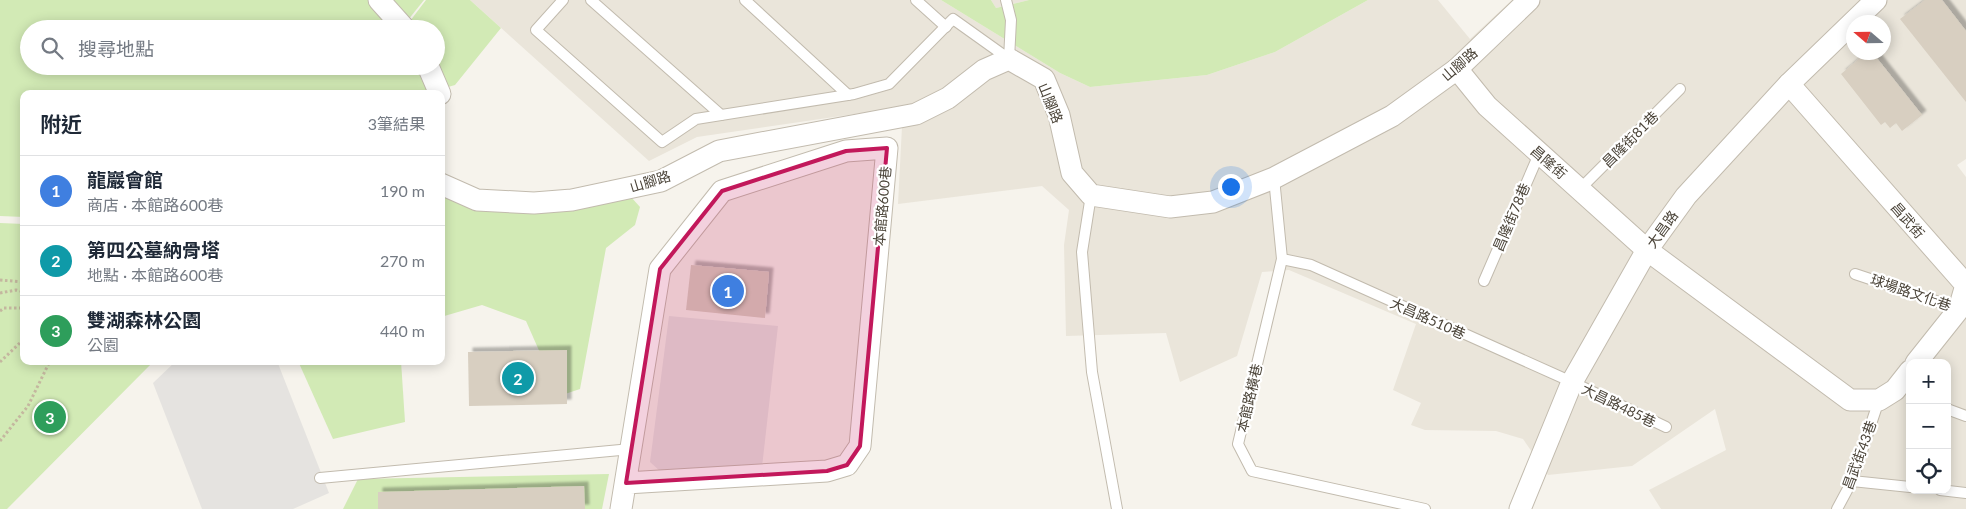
<!DOCTYPE html>
<html lang="zh-TW">
<head>
<meta charset="utf-8">
<style>
	body { margin:0; font-family:Lato,"Noto Sans TC",sans-serif; background:#f2f2f3; color:#1f2937 }
	.controls { position:absolute; right:15px; bottom:15px; display:grid; overflow:hidden; border-radius:10px; box-shadow:0 2px 12px #0003 }
	.controls button { width:45px; height:45px; display:grid; place-items:center; padding:0; border:0; border-bottom:1px solid #e0e1e3; background:#fff; color:#1f2937; font:25px sans-serif }
	.compass { position:absolute; left:1846px; top:15px; width:45px; height:45px; border-radius:50%; background:#fff; box-shadow:0 2px 12px #0003; rotate:290deg }
	.you { position:absolute; left:1230px; top:186px; width:18px; height:18px; margin:-12px; border:4px solid #fff; border-radius:50%; background:#1a73e8; box-shadow:0 0 0 8px #1a73e833 }
	.badge { display:grid; place-items:center; width:32px; height:32px; border-radius:50%; background:#b45309; color:#fff; font-size:16px; font-weight:700 }
	.pin { position:absolute; translate:-50% -50%; border:2px solid #fff; box-shadow:0 1px 5px #0006 }
	.list { margin:0; padding:0; list-style:none }
	h2 { display:flex; justify-content:space-between; align-items:center; height:65px; margin:0; padding:0 20px; font-size:21px }
	h2 small { font-size:16px; font-weight:400; color:#747a83 }
	.list li { display:grid; grid-template-columns:32px 1fr auto; gap:15px; align-items:center; box-sizing:border-box; height:70px; padding:0 20px; border-top:1px solid #e0e1e3 }
	.list b { display:block; font-size:19px; white-space:nowrap }
	.list p { margin:0; font-size:16px; white-space:nowrap; color:#747a83 }
	.list em { font-size:16px; font-style:normal; color:#747a83 }
	.icon { flex:none; width:28px; height:28px; fill:none; stroke:currentColor; stroke-width:2; stroke-linecap:round; stroke-linejoin:round }
	.map { position:relative; flex:none; width:1966px; height:509px; overflow:hidden }
	.search { position:absolute; background:#fff; box-shadow:0 2px 12px #0003; left:20px; top:20px; width:425px; height:55px; display:flex; align-items:center; gap:12px; box-sizing:border-box; padding:0 18px; border-radius:28px; color:#747a83; font-size:19px }
	.panel { position:absolute; background:#fff; box-shadow:0 2px 12px #0003; left:20px; top:90px; width:425px; height:275px; border-radius:10px }
	.map>svg:first-child { display:block }
	.residential { fill:#eae5da; fill-rule:evenodd }
	.green { fill:#d2eab5 }
	.parking { fill:#e5e3e0 }
	.building { fill:#d8cfc1; filter:url(#shadow) }
	.lines { fill:none; stroke-linecap:round; stroke-linejoin:round }
	.service-casing { stroke:#c2bbae; stroke-width:12 }
	.minor-casing { stroke:#c2bbae; stroke-width:23 }
	.path { stroke:#c4b79f; stroke-width:3; stroke-dasharray:2.5 2.5; stroke-linecap:butt }
	.service { stroke:#fff; stroke-width:10 }
	.minor { stroke:#fff; stroke-width:21 }
	.marked { fill:#c2185b; fill-opacity:0.2; stroke:#c2185b; stroke-width:4; stroke-linejoin:round }
	.labels { text-anchor:middle; dominant-baseline:central; stroke-width:4.5; stroke-linejoin:round; paint-order:stroke }
	.street-label { font-size:14px; fill:#4b4439; stroke:#fff }
</style>
</head>
<body>
<div class="map">
<svg width="1966" height="509" viewBox="0 0 1966 509">
	<defs>
		<filter id="shadow"><feDropShadow dx="4.5" dy="-4.5" stdDeviation="1" flood-color="#0004"/></filter>
	</defs>
	<rect width="100%" height="100%" fill="#f6f3ec"/>
	<!-- residential -->
	<g class="residential">
		<path d="M470,0H941L1060,73L1090,87L1207,75L1275,52L1368,0H1438L1470,39L1512,0H1966V159L1957,165L1966,177V509H1661L1649,490L1726,450L1715,409L1632,466L1548,475L1523,439L1496,431L1425,430L1411,425L1421,403L1393,390L1416,324L1289,270L1262,272L1237,356L1180,382L1166,333L1066,336L1064,245L1069,210L1042,186L898,204L903,107L697,137L649,161ZM1854,22H1884V52H1854ZM1910,363H1947V490H1910Z"/>
		<polygon points="991,0 1029,0 996,8"/>
	</g>
	<!-- green -->
	<g class="green">
		<polygon points="0,0 376,0 403,29 29,29 29,66 436,66 436,29 404,29 426,0 470,0 501,28 455,85 424,94 24,94 24,217 0,216"/>
		<polygon points="382,0 424,0 404,25"/>
		<polygon points="941,0 991,0 996,8 1029,0 1368,0 1275,52 1207,75 1090,87 1060,73"/>
		<polygon points="441,193 631,197 640,207 635,225 606,248 580,389 559,396 526,321 482,305 441,317"/>
		<polygon points="0,223 24,224 24,361 154,361 7,509 0,509"/>
		<polygon points="298,361 401,361 405,422 333,439"/>
		<polygon points="609,474 602,509 343,509 358,479"/>
	</g>
	<!-- parking -->
	<g class="parking">
		<polygon points="669,316 778,326 762,467 661,472 650,462"/>
		<polygon points="176,361 277,361 329,493 293,509 202,509 153,383"/>
	</g>
	<!-- building -->
	<g class="building">
		<polygon points="1925,0 1942,0 1966,31 1966,102 1900,19"/>
		<polygon points="1867,52 1872,52 1922,115 1902,131 1896,123 1890,128 1885,122 1881,125 1841,74"/>
		<polygon points="691,265 769,272 765,318 686,310"/>
		<polygon points="567,350 567,404 469,406 468,352"/>
		<polygon points="584,486 585,509 378,509 378,492"/>
	</g>
	<g class="lines">
		<defs>
			<g id="service">
				<polyline points="563,0 536,30 662,142 696,119 854,94 889,84 953,19 1009,59"/>
				<polyline points="591,0 721,115"/>
				<polyline points="745,0 848,95"/>
				<polyline points="916,0 946,27"/>
				<polyline points="1006,0 1011,20 1009,59"/>
				<polyline points="1274,178 1282,259 1238,444 1252,471 1425,509"/>
				<polyline points="1580,189 1680,89"/>
				<polyline points="1091,195 1082,252 1092,372 1117,509"/>
				<polyline points="1282,259 1311,265 1572,382 1666,427"/>
				<polyline points="1855,274 1960,309"/>
				<polyline points="1484,281 1539,154"/>
				<polyline points="1947,409 1966,416"/>
				<polyline points="320,478 631,449"/>
				<polyline points="1852,481 1910,487"/>
				<polyline points="1940,490 1966,493"/>
				<polyline points="1837,509 1852,481 1879,400"/>
			</g>
			<g id="minor">
				<polyline points="379,0 405,29"/>
				<polyline points="428,66 440,94"/>
				<polyline points="1457,69 1487,106 1647,250 1850,400 1879,400 1895,390 1910,371"/>
				<polyline points="1789,84 1966,285 1959,309 1916,363"/>
				<polyline points="441,184 477,200 534,203 572,200 661,181 719,151 916,114 948,98 984,70 1009,59 1044,79 1059,115 1072,173 1091,195 1170,207 1213,202 1274,178 1392,116 1457,69 1529,0"/>
				<polyline points="621,509 660,269 722,191 846,151 887,148 860,446 847,465 827,471 626,483"/>
				<polyline points="1520,509 1572,382 1647,250 1686,196 1789,84 1876,0"/>
			</g>
		</defs>
		<!-- service casing -->
		<use href="#service" class="service-casing"/>
		<!-- minor casing -->
		<use href="#minor" class="minor-casing"/>
		<!-- path -->
		<g class="path">
			<polyline points="0,280 24,282"/>
			<polyline points="0,293 16,290 24,292"/>
			<polyline points="0,311 4,308 24,308"/>
			<polyline points="0,362 24,339"/>
			<polyline points="0,441 28,406 50,361"/>
		</g>
		<!-- service -->
		<use href="#service" class="service"/>
		<!-- minor -->
		<use href="#minor" class="minor"/>
	</g>
	<!-- marked area -->
	<path class="marked" d="M887,148L860,446L847,465L827,471L626,483L660,269L722,191L846,151Z"/>
	<g class="labels">
		<!-- street labels -->
		<g class="street-label">
			<text transform="translate(1459 64) rotate(-41)">山腳路</text>
			<text transform="translate(1051 103) rotate(68)">山腳路</text>
			<text transform="translate(1630 139) rotate(-45)">昌隆街81巷</text>
			<text transform="translate(1549 162) rotate(41)">昌隆街</text>
			<text transform="translate(650 181) rotate(-17)">山腳路</text>
			<text transform="translate(882 206) rotate(-85)">本館路600巷</text>
			<text transform="translate(1511 217) rotate(-67)">昌隆街78巷</text>
			<text transform="translate(1908 220) rotate(49)">昌武街</text>
			<text transform="translate(1662 229) rotate(-54)">大昌路</text>
			<text transform="translate(1911 292) rotate(19)">球場路文化巷</text>
			<text transform="translate(1428 318) rotate(24)">大昌路510巷</text>
			<text transform="translate(1249 398) rotate(-77)">本館路橫巷</text>
			<text transform="translate(1619 405) rotate(26)">大昌路485巷</text>
			<text transform="translate(1859 455) rotate(-70)">昌武街43巷</text>
		</g>
	</g>
</svg>
<div class="controls">
<button>+</button>
<button>−</button>
<button><svg class="icon" aria-label="locate" viewBox="0 0 24 24"><circle cx="12" cy="12" r="6"/><path d="M12 2v4M12 18v4M2 12h4M18 12h4"/></svg></button>
</div>
<svg class="compass" viewBox="-18 -18 36 36"><path d="M0-13l5 13h-10z" fill="#e53935"/><path d="M0 13l5-13h-10z" fill="#747a83"/></svg>
<div class="you"></div>
<div class="pin badge" style="left:728px;top:291px;background:#3f7fe0">1</div>
<div class="pin badge" style="left:518px;top:378px;background:#0f9aa8">2</div>
<div class="pin badge" style="left:50px;top:417px;background:#2e9e5b">3</div>
<div class="search"><svg class="icon" aria-label="search" viewBox="0 0 24 24"><circle cx="10" cy="10" r="6"/><path d="M15 15l6 6"/></svg>搜尋地點</div>
<section class="panel">
<h2>附近<small>3筆結果</small></h2>
<ul class="list">
<li><span class="badge" style="background:#3f7fe0">1</span><div><b>龍巖會館</b><p>商店 · 本館路600巷</p></div><em>190 m</em></li>
<li><span class="badge" style="background:#0f9aa8">2</span><div><b>第四公墓納骨塔</b><p>地點 · 本館路600巷</p></div><em>270 m</em></li>
<li><span class="badge" style="background:#2e9e5b">3</span><div><b>雙湖森林公園</b><p>公園</p></div><em>440 m</em></li>
</ul>
</section>
</div>
</body>
</html>
